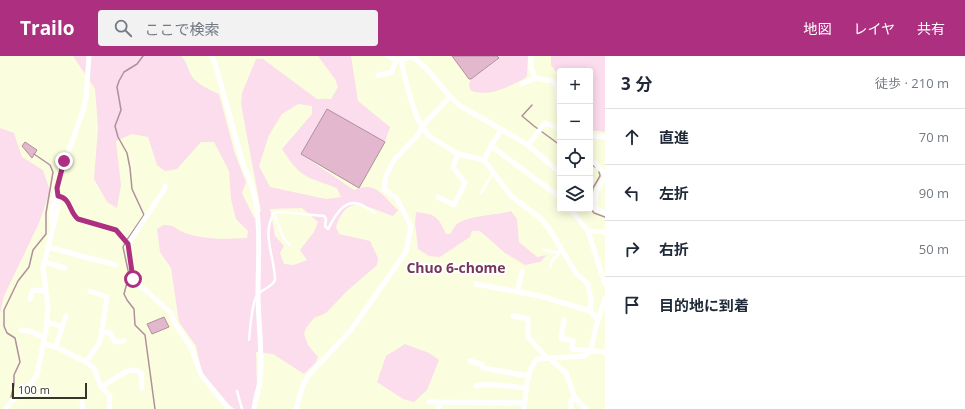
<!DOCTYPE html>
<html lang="ja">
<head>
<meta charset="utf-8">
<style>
	body { margin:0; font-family:"Open Sans","Noto Sans JP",sans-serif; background:#f2f2f3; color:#1f2937 }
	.controls { position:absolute; right:12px; top:12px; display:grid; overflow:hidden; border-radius:4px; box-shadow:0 2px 10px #0003 }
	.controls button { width:36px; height:36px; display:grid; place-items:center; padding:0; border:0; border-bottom:1px solid #e0e1e3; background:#fff; color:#1f2937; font:20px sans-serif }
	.scale { position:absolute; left:12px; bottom:10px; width:75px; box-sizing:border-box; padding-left:4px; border:2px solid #353629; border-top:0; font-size:11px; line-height:14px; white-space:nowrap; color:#353629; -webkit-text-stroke:3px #fff; paint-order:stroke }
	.stop { position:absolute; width:12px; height:12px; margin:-9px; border:3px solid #ad3080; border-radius:50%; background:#fff }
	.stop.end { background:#ad3080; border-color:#fff; box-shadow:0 1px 4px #0008 }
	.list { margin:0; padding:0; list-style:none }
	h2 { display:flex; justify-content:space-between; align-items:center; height:52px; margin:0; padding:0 16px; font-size:17px }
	h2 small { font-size:13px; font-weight:400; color:#747a83 }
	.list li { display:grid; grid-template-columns:26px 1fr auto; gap:12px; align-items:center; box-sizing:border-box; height:56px; padding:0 16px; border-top:1px solid #e0e1e3 }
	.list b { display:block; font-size:15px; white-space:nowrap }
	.list em { font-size:13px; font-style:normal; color:#747a83 }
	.icon { flex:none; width:22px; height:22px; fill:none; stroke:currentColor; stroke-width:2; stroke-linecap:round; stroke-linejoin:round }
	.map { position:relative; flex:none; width:605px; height:353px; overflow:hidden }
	header { display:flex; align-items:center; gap:24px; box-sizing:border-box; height:56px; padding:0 20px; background:#ad3080; color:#fff }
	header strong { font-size:19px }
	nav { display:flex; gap:22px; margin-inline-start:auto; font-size:14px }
	.search { width:280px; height:36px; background:#f2f2f3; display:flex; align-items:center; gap:10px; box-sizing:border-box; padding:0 14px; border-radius:4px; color:#747a83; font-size:15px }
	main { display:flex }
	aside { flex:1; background:#fff }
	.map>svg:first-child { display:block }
	.green { fill:#fbdded; fill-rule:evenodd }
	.water { fill:#e3b7ce; stroke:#af909c }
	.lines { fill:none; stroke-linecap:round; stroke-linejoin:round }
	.stream { stroke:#af909c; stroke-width:1.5 }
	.service { stroke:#fff; stroke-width:2.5 }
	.minor { stroke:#fff; stroke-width:5 }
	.route { stroke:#ad3080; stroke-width:5 }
	.labels { text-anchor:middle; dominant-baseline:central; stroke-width:3.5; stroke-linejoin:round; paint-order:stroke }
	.neighbourhood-label { font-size:14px; font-weight:bold; fill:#75365b; stroke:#fff }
</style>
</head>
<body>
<header>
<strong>Trailo</strong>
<div class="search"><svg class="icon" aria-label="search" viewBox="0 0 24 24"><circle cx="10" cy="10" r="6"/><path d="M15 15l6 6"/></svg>ここで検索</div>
<nav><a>地図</a><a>レイヤ</a><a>共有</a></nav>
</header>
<main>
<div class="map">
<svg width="605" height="353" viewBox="0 0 605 353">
	<rect width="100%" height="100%" fill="#fbfede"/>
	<!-- green -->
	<g class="green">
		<path d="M73,0H181C187,6 187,10 190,17C194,27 210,34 219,38L235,98L246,126L242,137L254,162L261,155L241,48L242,37L256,3H263L317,43H331L338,31L335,23L318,0H351L358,45L390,71L385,86L327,53L301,98L354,134C376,124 383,140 398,154L393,160C366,151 347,136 336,171L339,178L370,185L378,202L377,209L346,236L326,257L314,262L306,272L304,278L308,289L318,301L316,306L304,318L273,298L256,296L257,332L253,353H235L229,349L202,316L196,290L179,266L171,212L160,196L157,173L163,169C177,169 174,173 185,177C206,184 225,183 247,182L248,175L236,163L231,143L229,115L214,86H201L177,113L165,115L157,109L148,81L132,78L116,85L121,129L117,152L107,146L94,123L98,72L95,33ZM298,48L312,50V58L282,93C300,122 307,121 337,132L341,141L326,143L270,131L259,110L269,79L282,58ZM302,152L318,166L314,176L300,194L307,204L294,209L284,208L280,197L284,190L275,180L270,153Z"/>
		<path d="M497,0H528L527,20L524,23C507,31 488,42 470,34L469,28L471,23L498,4Z"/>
		<polygon points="551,0 605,0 605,76 590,74 590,15 560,15 560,21 551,9"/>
		<polygon points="0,72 14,77 22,101 43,114 50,135 39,167 4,240 0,257"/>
		<path d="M511,155L517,163L519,186L537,201L547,199L540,206L525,209L505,197L480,175H472L470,181L440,201L429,200L418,193L415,168L416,156C435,158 438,160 446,178H450C452,176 453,172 455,170C464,159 496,160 511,155Z"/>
		<polygon points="405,288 429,297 439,304 427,334 414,346 403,343 377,326 386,300"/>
	</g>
	<!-- water -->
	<g class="water">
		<polygon points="452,0 497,0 499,2 471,23 469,23"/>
		<polygon points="327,53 385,86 359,132 301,98"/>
		<polygon points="25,86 37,94 32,102 22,90"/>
		<polygon points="164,261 169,271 152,278 147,268"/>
	</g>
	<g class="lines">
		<!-- stream -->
		<g class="stream">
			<polyline points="532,49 522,60 534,70 560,89"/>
			<polyline points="590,107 595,111"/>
			<polyline points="599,115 600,120 593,132 590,152 594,157 605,161"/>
			<polyline points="127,184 144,159 132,133 130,112 127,97 118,81 115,70 121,54 117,31 119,25 124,16 137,8 143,0"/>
			<polyline points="125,187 123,191 129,219 124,238 127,244 134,253 135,269 145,279 155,353"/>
			<polyline points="11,341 14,329 14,319 20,306 15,282 7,277 4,270 4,254 18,225 29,211 33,194 46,178 46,157 53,116 50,109 34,98"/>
		</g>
		<!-- service -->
		<g class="service">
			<polyline points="481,137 492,118"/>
			<polyline points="274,158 284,183 290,189"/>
			<polyline points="544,194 559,197"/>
			<polyline points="550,211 553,203 558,199 560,192"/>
			<path d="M249,284C250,274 252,243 258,238C264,232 271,232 275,224C275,202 261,178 274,157L281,156L324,160L326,163L325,170L328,173C335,160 344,141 362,149C366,151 371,155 375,157"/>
			<polyline points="237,335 242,353"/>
		</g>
		<!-- minor -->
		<g class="minor">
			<path d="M211,0L215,7L243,108C264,147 258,194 258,237C258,267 263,296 260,326C258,335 255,344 254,353"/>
			<path d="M388,0C398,6 402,4 413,0"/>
			<path d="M411,0C431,12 441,34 459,49L528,89L560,117"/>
			<polyline points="531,0 531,11 535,22"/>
			<polyline points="401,5 409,38 418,64 429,80 458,98 484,104 511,140 539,161 548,171 576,217 588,228 591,244 590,255 598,264"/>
			<polyline points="378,19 391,17 396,5"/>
			<polyline points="522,28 535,22 553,25 557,30 560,64"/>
			<polyline points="501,74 491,90 560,141"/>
			<polyline points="590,80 605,81"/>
			<polyline points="528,89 545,67 560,73"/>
			<polyline points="484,104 491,90"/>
			<polyline points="594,106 605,118"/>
			<polyline points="605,120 596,137 595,152 605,157"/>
			<polyline points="165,130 164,134 128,188 133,223 171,257 175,268 191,291 201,319 229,353"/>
			<path d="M58,140C71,142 69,156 78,163L116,174L128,188"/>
			<polyline points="438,141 454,149 465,127 453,111 458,98"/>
			<polyline points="570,153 588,175 605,228"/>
			<polyline points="52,170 51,157 56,134"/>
			<polyline points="588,175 605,176"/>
			<polyline points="47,191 116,209"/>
			<polyline points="44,206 65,212"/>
			<polyline points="476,228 540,240 590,255"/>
			<polyline points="518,235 522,215"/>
			<polyline points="30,243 33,234 45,235"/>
			<polyline points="513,260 528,263 528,281 547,302"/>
			<polyline points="564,264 561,282 573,285 572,293 605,296"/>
			<polyline points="47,266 62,271 56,291"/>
			<polyline points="62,271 66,260"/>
			<polyline points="21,274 30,275 44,282"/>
			<polyline points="102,276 110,277 115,286 124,285"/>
			<polyline points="43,288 56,291 86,306 100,286 107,241 90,235"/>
			<polyline points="470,305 481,308 483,312 529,320"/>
			<polyline points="552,305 566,317 575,342"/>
			<polyline points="86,306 94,312 101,331 110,340 109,353"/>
			<path d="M476,330C487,326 513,331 527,332"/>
			<path d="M101,331C113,326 129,307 141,317L142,332"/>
			<polyline points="82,346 83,353"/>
			<polyline points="429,346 525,347"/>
			<polyline points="6,353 12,345 26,334 37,319 46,274 48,251 43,212 58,151 57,132 60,119 83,55 86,42 89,0"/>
			<polyline points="296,353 303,329 308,320 351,274 406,196 411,170 397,143 384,133 386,120 394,104 417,80 425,67 450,41"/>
			<polyline points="439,353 439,346"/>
			<path d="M524,353C526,337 526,316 537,303L584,300L591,295L595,274L605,243"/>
			<polyline points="571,353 571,344 575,342 586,353"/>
		</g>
	</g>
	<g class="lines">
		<!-- route -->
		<path class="route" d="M64,105L57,132L58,140C71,142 69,156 78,163L116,174L128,188L133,223"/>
	</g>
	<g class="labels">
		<!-- neighbourhood labels -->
		<g class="neighbourhood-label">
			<text x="456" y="211">Chuo 6-chome</text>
		</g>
	</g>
</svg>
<div class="controls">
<button>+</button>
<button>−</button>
<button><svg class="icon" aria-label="locate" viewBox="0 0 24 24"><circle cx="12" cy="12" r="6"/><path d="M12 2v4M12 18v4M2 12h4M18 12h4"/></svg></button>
<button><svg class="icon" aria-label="layers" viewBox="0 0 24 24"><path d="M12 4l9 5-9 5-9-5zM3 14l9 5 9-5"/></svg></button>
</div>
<div class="scale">100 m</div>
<div class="stop" style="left:133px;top:223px"></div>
<div class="stop end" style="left:64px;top:105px"></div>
</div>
<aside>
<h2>3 分<small>徒歩 · 210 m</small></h2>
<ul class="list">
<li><svg class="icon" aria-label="ahead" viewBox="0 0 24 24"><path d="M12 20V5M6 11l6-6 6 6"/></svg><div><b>直進</b></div><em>70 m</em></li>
<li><svg class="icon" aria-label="left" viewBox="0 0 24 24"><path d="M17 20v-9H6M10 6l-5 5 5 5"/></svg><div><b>左折</b></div><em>90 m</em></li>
<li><svg class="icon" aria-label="right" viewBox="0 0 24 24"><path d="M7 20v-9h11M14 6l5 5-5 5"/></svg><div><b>右折</b></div><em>50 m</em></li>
<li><svg class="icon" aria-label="arrive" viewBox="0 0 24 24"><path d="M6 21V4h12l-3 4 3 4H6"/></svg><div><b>目的地に到着</b></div></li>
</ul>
</aside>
</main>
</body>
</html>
